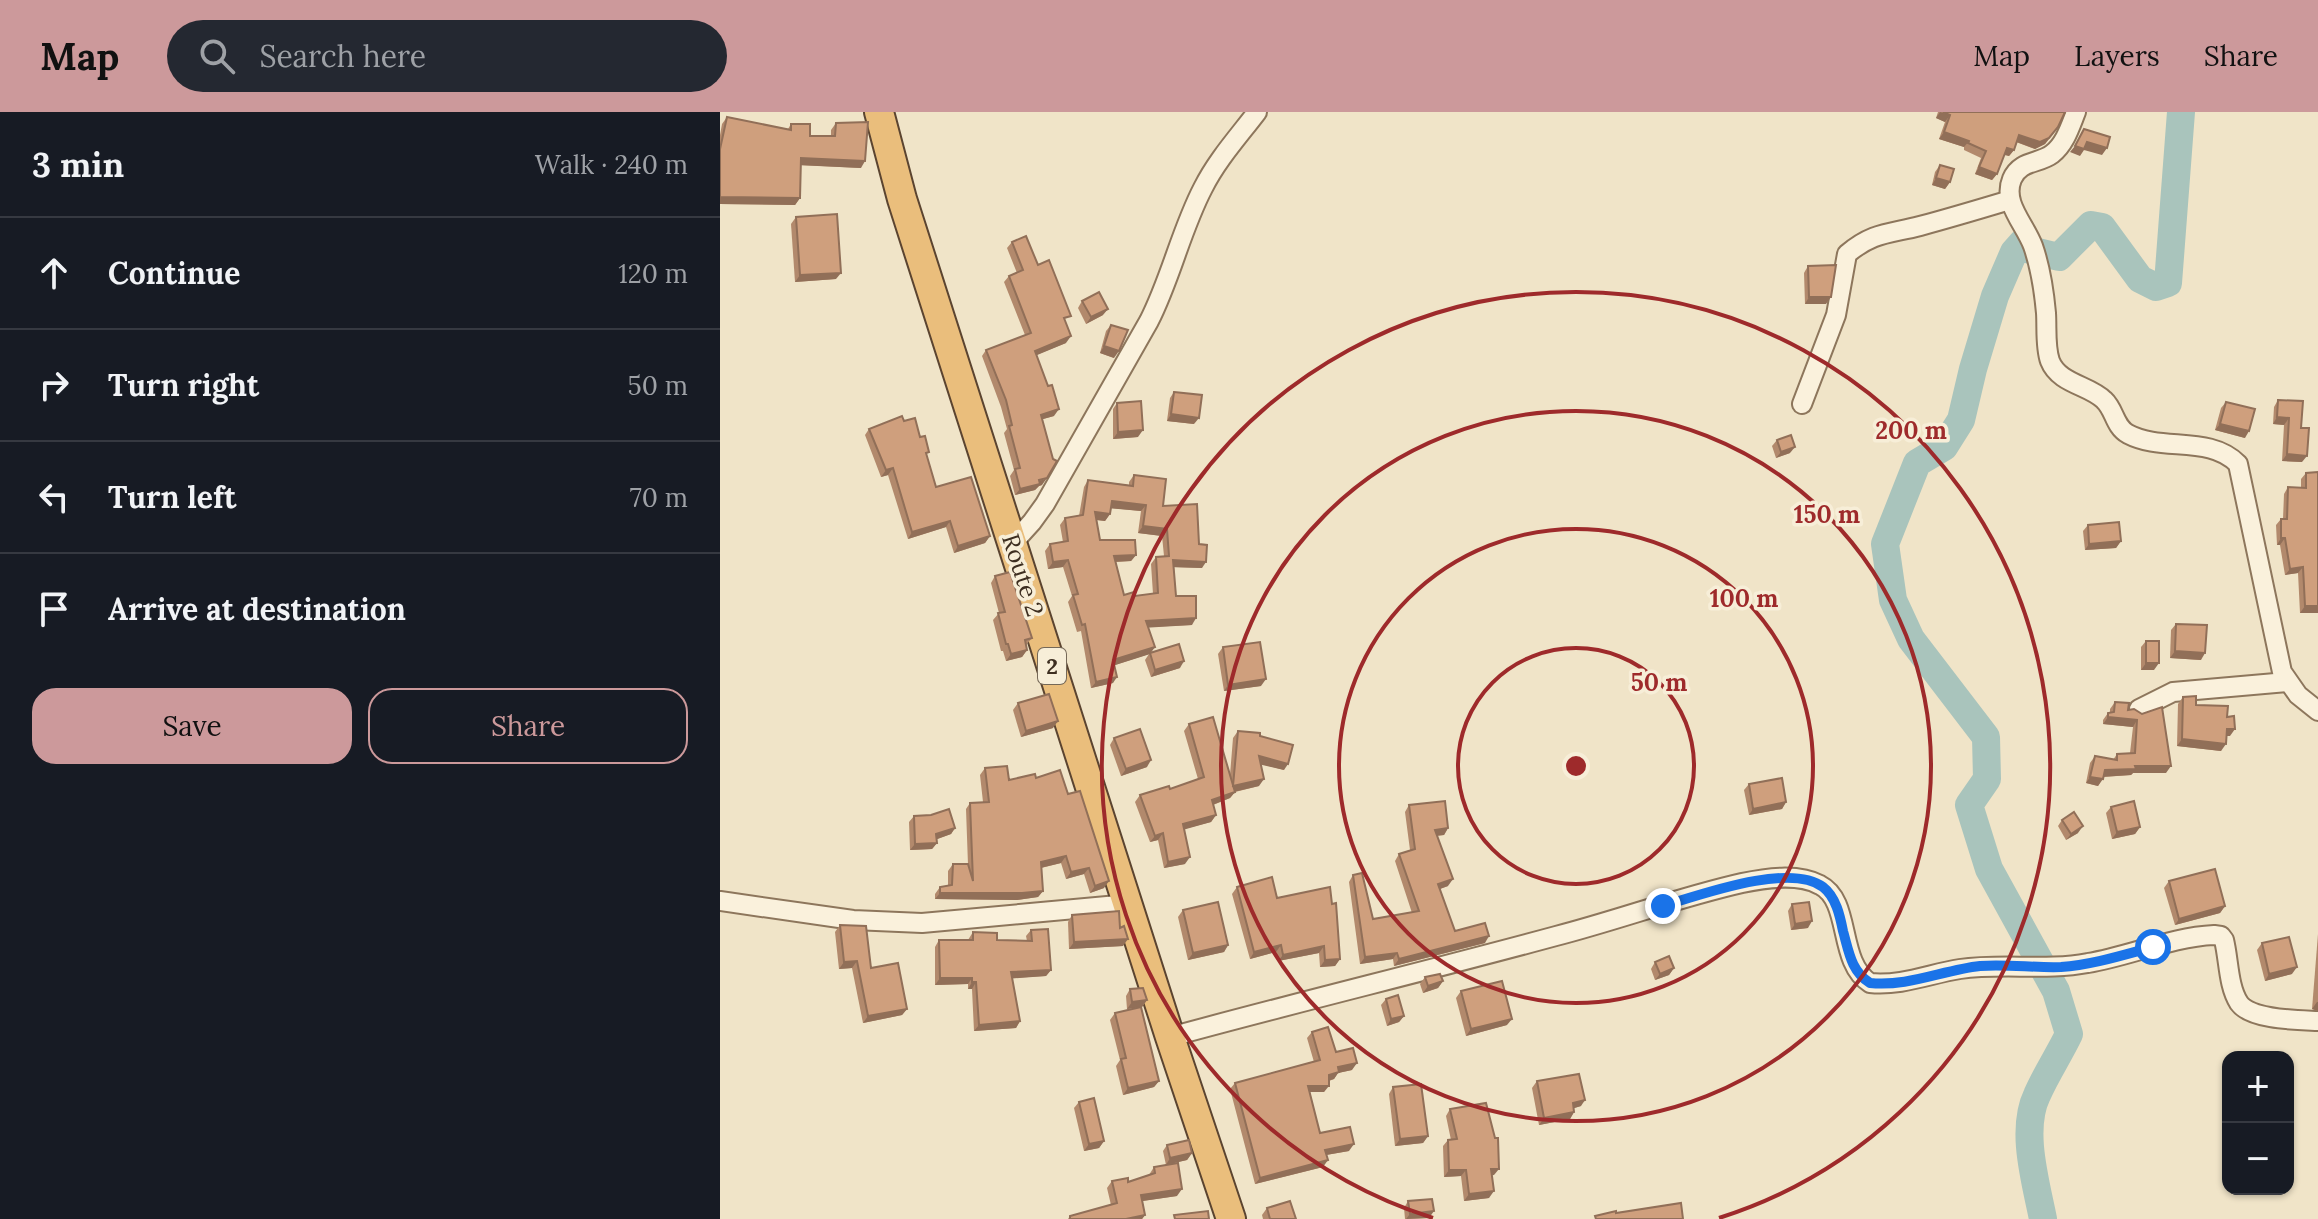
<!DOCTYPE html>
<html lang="en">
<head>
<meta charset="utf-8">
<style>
	body { margin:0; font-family:Lora,serif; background:#242831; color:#f1f3f6 }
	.controls { position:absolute; right:24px; bottom:24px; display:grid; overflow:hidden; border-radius:16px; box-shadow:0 2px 6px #0004 }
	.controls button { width:72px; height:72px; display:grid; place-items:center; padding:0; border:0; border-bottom:2px solid #363941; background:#171b24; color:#f1f3f6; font:40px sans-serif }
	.stop { position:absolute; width:24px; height:24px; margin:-18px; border:6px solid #1a73e8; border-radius:50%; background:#fff }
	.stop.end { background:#1a73e8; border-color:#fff; box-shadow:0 2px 8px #0008 }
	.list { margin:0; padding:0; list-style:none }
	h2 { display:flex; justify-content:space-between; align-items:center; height:104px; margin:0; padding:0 32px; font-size:34px }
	h2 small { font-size:26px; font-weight:400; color:#9ea1a6 }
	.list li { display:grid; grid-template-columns:52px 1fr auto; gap:24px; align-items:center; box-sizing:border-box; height:112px; padding:0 32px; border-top:2px solid #363941 }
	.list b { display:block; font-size:30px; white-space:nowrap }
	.list em { font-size:26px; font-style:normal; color:#9ea1a6 }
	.actions { display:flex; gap:16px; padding:24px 32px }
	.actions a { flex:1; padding:18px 0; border:2px solid #cc999b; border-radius:24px; text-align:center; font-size:28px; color:#cc999b }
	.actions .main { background:#cc999b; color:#111 }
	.icon { flex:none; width:44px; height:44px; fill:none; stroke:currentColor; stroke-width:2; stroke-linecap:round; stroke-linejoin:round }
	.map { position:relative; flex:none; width:1598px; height:1107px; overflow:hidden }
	header { display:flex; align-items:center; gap:48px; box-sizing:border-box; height:112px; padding:0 40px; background:#cc999b; color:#111 }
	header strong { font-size:38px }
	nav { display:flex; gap:44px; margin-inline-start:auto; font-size:28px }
	.search { width:560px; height:72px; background:#242831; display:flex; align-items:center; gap:20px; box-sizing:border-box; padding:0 28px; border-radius:44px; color:#9ea1a6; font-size:30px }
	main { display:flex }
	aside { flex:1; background:#171b24 }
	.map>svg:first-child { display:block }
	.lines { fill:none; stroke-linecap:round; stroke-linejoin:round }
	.river { stroke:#a9c4bc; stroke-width:28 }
	.minor-casing { stroke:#8d765c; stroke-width:22 }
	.trunk-casing { stroke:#5b4430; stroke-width:32 }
	.minor { stroke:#faf1dc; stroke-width:18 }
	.trunk { stroke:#eabe7c; stroke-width:28 }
	.wall { fill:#b2896c; fill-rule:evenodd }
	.shaded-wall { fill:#916f58 }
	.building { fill:#cf9f7d; stroke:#916f58; stroke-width:2; fill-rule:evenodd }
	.route { stroke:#1a73e8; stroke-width:10 }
	.ring { fill:none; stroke:#9e2a2b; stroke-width:4 }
	.labels { text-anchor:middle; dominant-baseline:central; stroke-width:7; stroke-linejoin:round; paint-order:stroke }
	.shield { fill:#f7eed8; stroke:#756857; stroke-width:2 }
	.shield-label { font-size:22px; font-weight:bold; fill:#3d2e20 }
	.street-label { font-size:24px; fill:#3d2e20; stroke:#f7eed8 }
	.centre { fill:#9e2a2b; stroke:#f7eed8; stroke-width:4 }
	.ring-label { font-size:24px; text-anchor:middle; font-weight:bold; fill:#9e2a2b; stroke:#f7eed8; stroke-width:7; stroke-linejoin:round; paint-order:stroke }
</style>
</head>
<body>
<header>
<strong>Map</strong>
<div class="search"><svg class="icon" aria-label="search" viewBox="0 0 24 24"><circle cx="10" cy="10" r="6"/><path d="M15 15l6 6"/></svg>Search here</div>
<nav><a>Map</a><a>Layers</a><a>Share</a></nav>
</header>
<main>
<aside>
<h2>3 min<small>Walk · 240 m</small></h2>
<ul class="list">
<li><svg class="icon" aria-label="ahead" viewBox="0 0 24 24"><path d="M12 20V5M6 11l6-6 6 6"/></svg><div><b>Continue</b></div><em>120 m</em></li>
<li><svg class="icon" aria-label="right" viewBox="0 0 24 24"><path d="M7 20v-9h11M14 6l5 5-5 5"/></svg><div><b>Turn right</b></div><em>50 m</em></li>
<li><svg class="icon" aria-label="left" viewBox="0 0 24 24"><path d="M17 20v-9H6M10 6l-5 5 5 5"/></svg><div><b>Turn left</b></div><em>70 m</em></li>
<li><svg class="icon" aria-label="arrive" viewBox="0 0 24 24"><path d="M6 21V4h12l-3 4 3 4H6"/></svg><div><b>Arrive at destination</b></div></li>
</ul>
<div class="actions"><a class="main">Save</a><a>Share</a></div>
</aside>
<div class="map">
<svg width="1598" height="1107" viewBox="0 0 1598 1107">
	<rect width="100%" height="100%" fill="#f0e4c8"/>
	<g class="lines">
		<!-- river -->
		<path class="river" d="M1323,1107C1316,1071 1300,1018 1317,983C1326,962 1339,943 1349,922L1336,879L1269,757L1249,693L1267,667L1266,625L1191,527L1173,488L1165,432L1197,351L1224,335L1241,308L1253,257L1275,184L1294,140L1302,131L1310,138L1339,145L1371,113L1382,115L1420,167L1436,175L1448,171L1461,0"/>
		<defs>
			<g id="minor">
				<path d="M1356,0C1350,15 1345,32 1332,42C1319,52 1300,48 1292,67C1282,91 1305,112 1313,134C1320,154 1324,179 1326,201C1327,216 1325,235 1330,249C1339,272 1369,273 1384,288C1395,298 1394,314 1408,322C1442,340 1490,323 1518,352L1562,560L1578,583L1598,599"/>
				<path d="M1082,292L1116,203L1127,142C1153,120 1169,122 1200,114C1230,106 1260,97 1290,88"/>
				<path d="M293,431L312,410L325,392L429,209C451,166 461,118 483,76C497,48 518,25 537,0"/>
				<polyline points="1419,597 1453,580 1567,570"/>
				<polyline points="0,789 133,808 202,811 409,792"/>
				<path d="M450,925C578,890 707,859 836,824C898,808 960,785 1022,771C1046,766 1078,761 1100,773C1132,789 1117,850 1150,871C1182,874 1209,862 1240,857C1283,851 1326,859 1368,851C1410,844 1451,825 1494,823L1501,824L1504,828C1509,848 1508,874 1519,891C1531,908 1578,908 1598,909"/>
			</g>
			<polyline id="trunk" points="159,0 182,87 450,925 511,1107"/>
		</defs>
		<!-- minor casing -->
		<use href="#minor" class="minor-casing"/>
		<!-- trunk casing -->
		<use href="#trunk" class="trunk-casing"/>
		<!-- minor -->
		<use href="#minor" class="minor"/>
		<!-- trunk -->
		<use href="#trunk" class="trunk"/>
	</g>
	<!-- wall -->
	<g class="wall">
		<polygon points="1218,0 1345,0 1333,22 1325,32 1315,37 1296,30 1294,38 1289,44 1284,43 1277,62 1272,68 1255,62 1261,46 1244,38 1244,35 1219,27 1225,10 1216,6"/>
		<polygon points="7,5 68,17 71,12 90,24 111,24 111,18 116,11 141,56 81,53 80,86 75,93 0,92 0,23 2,12"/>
		<polygon points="1220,53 1230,70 1225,77 1212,73 1215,60"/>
		<polygon points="76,105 116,167 75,170 71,112"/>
		<polygon points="292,130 318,153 346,211 346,231 316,243 334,304 323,307 322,373 319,374 315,378 295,383 290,364 294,358 284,321 287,317 281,295 262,244 266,238 305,223 284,170 289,164 297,161 287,136"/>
		<polygon points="1088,154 1106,192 1085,192 1084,161"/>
		<polygon points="362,189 383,203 366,212 358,196"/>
		<polygon points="391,213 394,246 380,241 386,219"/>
		<polygon points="454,280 474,312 447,309 450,286"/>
		<polygon points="1558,288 1581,316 1582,350 1562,349 1564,313 1553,312 1554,295"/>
		<polygon points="1506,290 1525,326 1495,318 1501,296"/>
		<polygon points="397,291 418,325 393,327 393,297"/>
		<polygon points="184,309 200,325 216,375 270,424 265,431 234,441 226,415 188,427 168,363 161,365 145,323 149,317"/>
		<polygon points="1057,328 1070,341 1056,346 1052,334"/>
		<polygon points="1586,361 1598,501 1580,501 1578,461 1565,463 1560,433 1557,433 1556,413 1561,407 1563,407 1564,382 1568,375 1581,376 1581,367"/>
		<path d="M414,363L443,394L482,456L454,455L456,484L472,513L428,515L431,540L460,556L431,565L425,548L429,542L395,553L393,571L371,576L361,519L357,520L348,490L352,484L343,455L328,457L325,439L330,432L343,430L340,413L345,406L359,404L364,375L368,368L409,373V370ZM391,396L421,399L418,421L442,424L444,444L436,445L431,452L433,482L415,484L404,483L396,450L411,449L416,443L380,428L376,408L385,409L390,402Z"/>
		<polygon points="1368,413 1401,429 1396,436 1365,438 1363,419"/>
		<polygon points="275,464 312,526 306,533 307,538 302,545 286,549 283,539 281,539 273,508 279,501 271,471"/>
		<polygon points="1456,512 1481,548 1450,546 1451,518"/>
		<polygon points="1426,529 1434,558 1421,558 1421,535"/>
		<polygon points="503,535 541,574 504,579 498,542"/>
		<polygon points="1463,585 1476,593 1507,605 1510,624 1506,624 1501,639 1457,634 1458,592"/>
		<polygon points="1395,590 1408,598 1414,597 1446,661 1413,661 1411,663 1383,665 1378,674 1366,671 1370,651 1375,644 1393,648 1397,642 1410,641 1413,615 1383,612 1383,608 1388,601 1390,601 1390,597"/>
		<polygon points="298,591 333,616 301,625 293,598"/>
		<polygon points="469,612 510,663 513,626 518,619 540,624 564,658 541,652 539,674 515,680 510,686 493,693 496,703 491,710 464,717 465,752 444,756 438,728 430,730 415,690 420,683 450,677 478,667 464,619"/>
		<polygon points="394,626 427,655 401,664 390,633"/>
		<polygon points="265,656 289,668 316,666 348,682 384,776 370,781 364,762 346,767 341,751 321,756 323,779 318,785 297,788 215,787 215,782 220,775 228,774 228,759 233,752 248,753 246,697 250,691 263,690 260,663"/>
		<polygon points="1029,672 1066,690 1062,697 1029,703 1024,678"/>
		<polygon points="689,693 728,716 724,723 717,724 728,774 720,777 735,819 765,831 674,854 673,847 640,852 629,770 633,763 653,807 692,801 675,749 679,742 690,738 685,700"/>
		<polygon points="1391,695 1420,715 1415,722 1392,727 1386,701"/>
		<polygon points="194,704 235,716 231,722 217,727 217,731 212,737 190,738 189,710"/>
		<polygon points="1342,708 1358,721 1346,728 1338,714"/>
		<polygon points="1449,769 1505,794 1500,801 1455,813 1444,776"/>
		<polygon points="517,775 557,786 620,847 615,854 600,855 599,841 558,849 556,840 530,847 512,782"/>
		<polygon points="1072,792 1088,816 1071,818 1068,799"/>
		<polygon points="463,798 508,833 504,840 468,848 458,805"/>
		<polygon points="352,803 403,834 349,837 348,810"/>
		<polygon points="120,813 151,856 187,897 182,903 143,911 132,856 119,857 115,820"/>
		<polygon points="311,818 331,858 326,864 292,866 300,909 296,916 254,919 252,877 248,877 248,872 215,873 215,835 219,828 248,828 253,820 277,828 307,829 306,824"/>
		<polygon points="1598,822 1598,899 1592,897"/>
		<polygon points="1542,831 1572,862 1545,869 1537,838"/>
		<polygon points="935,850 954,856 949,863 935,868 931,857"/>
		<polygon points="705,865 723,869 718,876 703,881 700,872"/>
		<polygon points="410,877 427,888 422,895 421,895 439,969 434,975 403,983 396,954 400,948 390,908 395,901 420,895 407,897 406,884"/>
		<polygon points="741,879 787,913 746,924 736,886"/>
		<polygon points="666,887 684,904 679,910 667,914 661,893"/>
		<polygon points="592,920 616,940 632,958 618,961 614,967 609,969 604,980 590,980 600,1021 629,1039 606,1043 603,1055 535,1072 510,977 515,971 594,950 587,926"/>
		<polygon points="817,969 861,994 854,996 854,1000 850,1007 819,1013 812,976"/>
		<polygon points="673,975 708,1024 703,1031 675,1034 669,982"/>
		<polygon points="359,990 384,1029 379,1036 364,1039 354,996"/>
		<polygon points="730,997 774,1063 772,1063 769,1086 744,1089 741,1064 724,1065 723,1034 728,1028 731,1028 726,1004"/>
		<polygon points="447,1033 472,1041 467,1048 448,1052 457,1084 422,1089 425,1103 422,1107 348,1107 350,1104 391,1093 387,1076 392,1069 408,1070 429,1063 434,1055 446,1053 443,1039"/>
		<polygon points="688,1089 709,1106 685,1107 684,1096"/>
		<polygon points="547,1096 576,1107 543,1107 542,1103"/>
	</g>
	<!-- shaded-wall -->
	<g class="shaded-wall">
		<polygon points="1220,0 1230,3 1225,10 1216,6"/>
		<polygon points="1338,15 1325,32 1315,37 1294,29 1299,23"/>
		<polygon points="1224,20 1249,29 1244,35 1219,27"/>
		<polygon points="1367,30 1387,36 1382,43 1364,38 1360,44 1350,40 1355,34"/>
		<polygon points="1287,36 1294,38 1289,44 1283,42"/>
		<polygon points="81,46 145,49 141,56 76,53"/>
		<polygon points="1259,55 1277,62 1272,68 1255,62"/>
		<polygon points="1216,66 1230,70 1225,77 1212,73"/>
		<polygon points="0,85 80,86 75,93 0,92"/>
		<polygon points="121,161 116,167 75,170 80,163"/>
		<polygon points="1089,185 1111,185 1106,192 1085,192"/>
		<polygon points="388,197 383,203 366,212 371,205"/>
		<polygon points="351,224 346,231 310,246 315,239"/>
		<polygon points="384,234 399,239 394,246 380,241"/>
		<polygon points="339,297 334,304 316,309 321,303"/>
		<polygon points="451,302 479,306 474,312 447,309"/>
		<polygon points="1557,305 1569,306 1564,313 1553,312"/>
		<polygon points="1500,312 1529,319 1525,326 1495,318"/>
		<polygon points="423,318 418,325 393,327 398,320"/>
		<polygon points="1075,335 1070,341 1056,346 1061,340"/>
		<polygon points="1567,342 1587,344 1582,350 1562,349"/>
		<polygon points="173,356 168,363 161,365 166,358"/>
		<polygon points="327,366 322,373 319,374 315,378 295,383 300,377"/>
		<polygon points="392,389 426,393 421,399 387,396"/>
		<polygon points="375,400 390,402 385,409 370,407"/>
		<polygon points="230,409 226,415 188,427 192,420"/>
		<polygon points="423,414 447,417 442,424 418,421"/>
		<polygon points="270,424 265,431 234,441 238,434"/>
		<polygon points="1561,426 1565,426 1560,433 1557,433"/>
		<polygon points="1401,429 1396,436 1365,438 1369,432"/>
		<polygon points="416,443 411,449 390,450 394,444"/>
		<polygon points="348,448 343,455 328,457 333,450"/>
		<polygon points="453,448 486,450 482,456 449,455"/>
		<polygon points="1583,455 1578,461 1565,463 1570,457"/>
		<polygon points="1585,494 1598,494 1598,501 1580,501"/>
		<polygon points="476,506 472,513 422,516 426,509"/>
		<polygon points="435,535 430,542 389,555 393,548"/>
		<polygon points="307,538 302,545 286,549 291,542"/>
		<polygon points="1455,539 1485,541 1481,548 1450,546"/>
		<polygon points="464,549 460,556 431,565 435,558"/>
		<polygon points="1426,551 1439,551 1434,558 1421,558"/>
		<polygon points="397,565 393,571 371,576 376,570"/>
		<polygon points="546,567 541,574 504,579 508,573"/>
		<polygon points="1388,605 1417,608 1413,615 1383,612"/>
		<polygon points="338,609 333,616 301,625 306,619"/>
		<polygon points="1507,617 1515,617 1510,624 1502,624"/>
		<polygon points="1462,627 1506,632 1501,639 1457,634"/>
		<polygon points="539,644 568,652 564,658 534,651"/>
		<polygon points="431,648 427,655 401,664 406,657"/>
		<polygon points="1415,654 1451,654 1446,661 1413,661 1411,663 1380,665 1385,658"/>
		<polygon points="1370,665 1383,667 1378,674 1366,671"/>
		<polygon points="544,667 539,674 509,681 513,674"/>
		<polygon points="515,680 510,686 487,695 492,688"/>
		<polygon points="1066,690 1062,697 1029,703 1033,697"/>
		<polygon points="496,703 491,710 459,719 463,712"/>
		<polygon points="1363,714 1358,721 1346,728 1351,722"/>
		<polygon points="1420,715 1415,722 1392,727 1397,720"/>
		<polygon points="235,716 231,722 212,729 216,722"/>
		<polygon points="728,716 724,723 710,724 715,718"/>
		<polygon points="443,721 438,728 430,730 435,724"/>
		<polygon points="217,731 212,737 190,738 195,732"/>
		<polygon points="346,744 341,751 316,757 321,750"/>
		<polygon points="470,745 465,752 444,756 448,750"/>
		<polygon points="369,756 364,762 346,767 351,760"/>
		<polygon points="733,767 728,774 714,779 718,772"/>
		<polygon points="389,769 384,776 370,781 375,774"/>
		<polygon points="323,779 318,785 297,788 215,787 220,781"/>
		<polygon points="1505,794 1500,801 1455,813 1459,807"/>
		<polygon points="1092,809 1088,816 1071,818 1075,812"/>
		<polygon points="769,824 765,831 674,854 679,847"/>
		<polygon points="408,827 403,834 349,837 354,830"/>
		<polygon points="508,833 504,840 468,848 473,841"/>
		<polygon points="561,833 556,840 530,847 534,840"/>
		<polygon points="604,834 599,841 558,849 563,843"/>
		<polygon points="677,841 673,847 640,852 645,845"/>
		<polygon points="620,847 615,854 600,855 605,848"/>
		<polygon points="137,849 132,856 119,857 124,850"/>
		<polygon points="1577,855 1572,862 1545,869 1549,862"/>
		<polygon points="954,856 949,863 935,868 940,862"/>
		<polygon points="331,858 326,864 286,867 291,860"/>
		<polygon points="220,866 252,866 248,872 215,873"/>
		<polygon points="723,869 718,876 703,881 708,874"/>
		<polygon points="252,870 256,870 252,877 248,877"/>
		<polygon points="427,888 422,895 407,897 412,890"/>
		<polygon points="1597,890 1598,890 1598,899 1592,897"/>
		<polygon points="187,897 182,903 143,911 148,904"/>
		<polygon points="684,904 679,910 667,914 671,907"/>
		<polygon points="792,907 787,913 746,924 751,917"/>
		<polygon points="300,909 296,916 254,919 259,913"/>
		<polygon points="637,951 632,958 618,961 614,967 604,970 609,963 618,955"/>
		<polygon points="439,969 434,975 403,983 408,976"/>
		<polygon points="588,974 609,974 604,980 583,980"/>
		<polygon points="865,988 861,994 848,998 853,991"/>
		<polygon points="854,1000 850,1007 819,1013 824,1006"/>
		<polygon points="708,1024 703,1031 675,1034 680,1027"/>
		<polygon points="384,1029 379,1036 364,1039 369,1032"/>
		<polygon points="634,1032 629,1039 600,1044 605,1038"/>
		<polygon points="472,1041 467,1048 446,1053 450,1046"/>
		<polygon points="608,1048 603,1055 535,1072 540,1066"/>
		<polygon points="771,1057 779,1057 774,1063 766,1064"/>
		<polygon points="729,1058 746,1058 741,1064 724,1065"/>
		<polygon points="462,1077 457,1084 416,1090 421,1083"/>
		<polygon points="774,1079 769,1086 744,1089 749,1082"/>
		<polygon points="714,1099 709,1106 686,1107 690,1102"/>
		<polygon points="425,1103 422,1107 406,1107"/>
	</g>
	<!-- building -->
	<g class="building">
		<polygon points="1223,0 1345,0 1338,15 1329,26 1320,30 1299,23 1294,38 1287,36 1277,62 1259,55 1266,39 1248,31 1249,29 1224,20 1230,3"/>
		<polygon points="7,5 71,18 71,12 90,12 90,24 115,24 116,11 148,10 145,49 81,46 80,86 0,85 0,37"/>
		<polygon points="1364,17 1390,25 1387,36 1367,30 1364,37 1355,34"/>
		<polygon points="1220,53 1234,57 1230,70 1216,66"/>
		<polygon points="117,102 121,161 80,163 76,105"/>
		<polygon points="306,124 318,153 329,148 351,204 344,206 351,224 315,239 328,274 332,273 339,297 321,303 333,347 337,349 327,366 319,368 320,372 300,377 295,357 300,356 289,314 292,313 286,288 266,238 311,221 289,164 303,158 292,130"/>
		<polygon points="1116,153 1111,185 1089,185 1088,154"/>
		<polygon points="379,180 388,197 371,205 362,189"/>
		<polygon points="391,213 408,218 399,239 384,234"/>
		<polygon points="454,280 482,283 479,306 451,302"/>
		<polygon points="1558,288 1583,289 1581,316 1589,316 1587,344 1567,342 1569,306 1557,305"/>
		<polygon points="421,289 423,318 398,320 397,291"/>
		<polygon points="1506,290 1535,297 1529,319 1500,312"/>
		<polygon points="182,304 184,309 195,306 200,325 205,324 209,340 206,341 216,375 251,365 270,424 238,434 230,409 192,420 173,356 166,358 149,317"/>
		<polygon points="1071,323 1075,335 1061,340 1057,328"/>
		<polygon points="1598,360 1598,494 1585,494 1583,455 1570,457 1565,426 1561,426 1561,407 1567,407 1568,375 1586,376 1586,361"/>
		<path d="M414,363L446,367L443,394L477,392L479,432L487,433L486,450L453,448L456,484H476V506L426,509L435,535L393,548L397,565L376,570L365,512L362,513L353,483L358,482L348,448L333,450L330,432L348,429L345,406L363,403L368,368L413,374ZM392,389L426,393L423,414L447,417L449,444L436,445L438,481L415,484L414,480L404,483L394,444L416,443L415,428H380L375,400L390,402Z"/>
		<polygon points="1399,410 1401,429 1369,432 1368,413"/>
		<polygon points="290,460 312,526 305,528 307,538 291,542 288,532 286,532 278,501 285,500 275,464"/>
		<polygon points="1456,512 1487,513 1485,541 1455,539"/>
		<rect x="1426" y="529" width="13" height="22"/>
		<polygon points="540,530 546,567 508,573 503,535"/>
		<polygon points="459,532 464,549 435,558 430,541"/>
		<polygon points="329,582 338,609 306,619 298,591"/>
		<polygon points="1476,584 1476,593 1508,594 1507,605 1514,604 1515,617 1507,617 1506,632 1462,627 1463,585"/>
		<polygon points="1395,590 1409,591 1408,598 1414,597 1422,602 1442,595 1451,654 1415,654 1416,657 1385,658 1383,667 1370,665 1375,644 1397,648 1397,642 1415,641 1417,608 1388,605 1388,601 1394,600"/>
		<polygon points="493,605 515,680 492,688 496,703 463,712 470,745 448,750 443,721 435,724 420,683 449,674 450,677 484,665 469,612"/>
		<polygon points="420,617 431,648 406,657 394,626"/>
		<polygon points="518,619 540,621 540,624 573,633 568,652 539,644 544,667 513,674"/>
		<polygon points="287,654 289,668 315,662 316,666 340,658 348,682 360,679 389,769 375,774 369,756 351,760 346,744 321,750 323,779 302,781 220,781 220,775 232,773 233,752 248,752 253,769 250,691 269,690 265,656"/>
		<polygon points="1062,666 1066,690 1033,697 1029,672"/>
		<polygon points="725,689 728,716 715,718 733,767 718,772 735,819 765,811 769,824 679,847 677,841 645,845 633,763 642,761 653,807 699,799 679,742 695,737 689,693"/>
		<polygon points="1414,689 1420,715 1397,720 1391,695"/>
		<polygon points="229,697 235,716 216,722 217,731 195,732 194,704 211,703"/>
		<polygon points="1354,700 1363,714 1351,722 1342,708"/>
		<polygon points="1495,757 1505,794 1459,807 1449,769"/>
		<polygon points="552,765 557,786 610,775 612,792 616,791 620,847 605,848 604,834 563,843 561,833 534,840 517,775"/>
		<polygon points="498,790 508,833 473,841 463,798"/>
		<polygon points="1089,790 1092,809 1075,812 1072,792"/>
		<polygon points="399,799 400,816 404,814 408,827 354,830 352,803"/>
		<polygon points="120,813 146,814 151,856 178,851 187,897 148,904 137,849 124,850"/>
		<polygon points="328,817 331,858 291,860 300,909 259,913 256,870 252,870 252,866 220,866 219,828 253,828 253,820 277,821 277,828 312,829 311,818"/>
		<polygon points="1569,825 1577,855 1549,862 1542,831"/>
		<polygon points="949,844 954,856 940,862 935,850"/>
		<polygon points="720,862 723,869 708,874 705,865"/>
		<polygon points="782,869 792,907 751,917 741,879"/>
		<polygon points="423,876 427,888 412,890 410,877"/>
		<polygon points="678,883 684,904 671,907 666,887"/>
		<polygon points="421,895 439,969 408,976 401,947 406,946 395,901"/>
		<polygon points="608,915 616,940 633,936 637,951 618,955 619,960 609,963 609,974 588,974 600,1021 630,1015 634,1032 605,1038 608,1048 540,1066 515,971 600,948 592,920"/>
		<polygon points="859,962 865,988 853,991 854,1000 824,1006 817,969"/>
		<polygon points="701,972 708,1024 680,1027 673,975"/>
		<polygon points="374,986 384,1029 369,1032 359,990"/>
		<polygon points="766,991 775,1026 778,1026 779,1057 771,1057 774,1079 749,1082 746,1058 729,1058 728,1028 737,1027 730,997"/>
		<polygon points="469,1028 472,1041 450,1046 447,1033"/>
		<polygon points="458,1051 462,1077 421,1083 425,1103 406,1107 350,1107 350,1104 397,1091 392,1069 408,1066 408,1070 435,1061 434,1055"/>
		<polygon points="712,1087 714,1099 690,1102 688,1089"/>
		<polygon points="570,1089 576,1107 550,1107 547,1096"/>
		<polygon points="961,1091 963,1107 876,1107 875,1104 896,1099 896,1101"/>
		<polygon points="488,1099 489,1107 455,1107 454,1103"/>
	</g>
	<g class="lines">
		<!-- route -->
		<path class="route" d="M943,794C980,783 1070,750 1103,775C1116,785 1120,804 1123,819C1129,840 1131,859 1150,871C1188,875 1223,858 1260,854C1287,852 1315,856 1341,855C1372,853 1403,843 1433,835"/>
	</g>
	<!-- distance rings -->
	<g class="ring">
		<circle cx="856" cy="654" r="118"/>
		<circle cx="856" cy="654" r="237"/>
		<circle cx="856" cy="654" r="355"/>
		<path d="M713 1106A474 474 0 1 1 999 1106"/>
	</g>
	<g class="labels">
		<!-- shield labels -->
		<rect class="shield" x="318" y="536" width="28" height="36" rx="6"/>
		<g class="shield-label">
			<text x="332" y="554">2</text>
		</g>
		<!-- street labels -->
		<g class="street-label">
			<text transform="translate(303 463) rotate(72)">Route 2</text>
		</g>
	</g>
	<circle cx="856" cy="654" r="12" class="centre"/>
	<g class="ring-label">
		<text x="1191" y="327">200 m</text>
		<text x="1107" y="411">150 m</text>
		<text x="1024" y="495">100 m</text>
		<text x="939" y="579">50 m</text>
	</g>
</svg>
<div class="controls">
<button>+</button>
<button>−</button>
</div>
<div class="stop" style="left:1433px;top:835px"></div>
<div class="stop end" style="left:943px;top:794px"></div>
</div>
</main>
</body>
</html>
